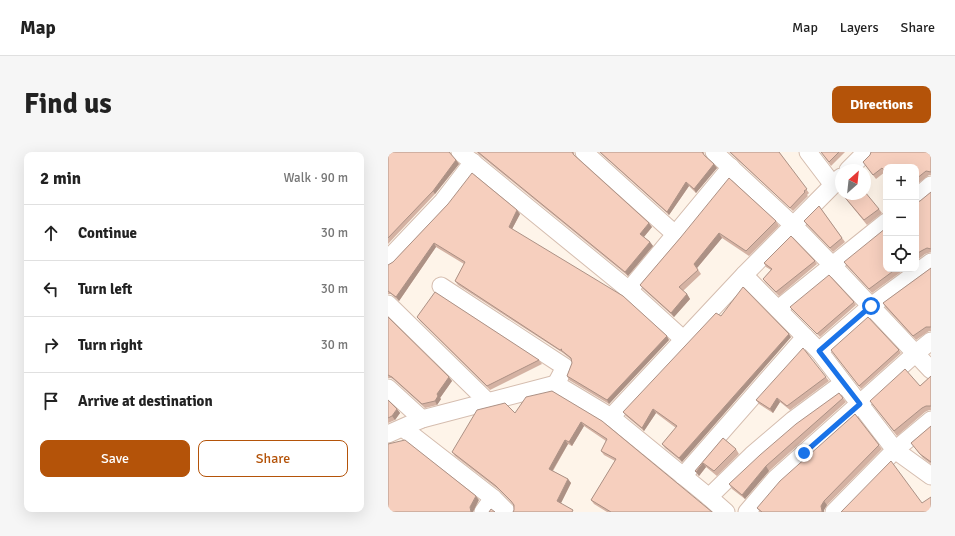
<!DOCTYPE html>
<html lang="en">
<head>
<meta charset="utf-8">
<style>
	body { margin:0; font-family:Signika,sans-serif; background:#f6f6f6; color:#222 }
	.controls { position:absolute; right:12px; top:12px; display:grid; overflow:hidden; border-radius:8px; box-shadow:0 4px 16px #0002 }
	.controls button { width:36px; height:36px; display:grid; place-items:center; padding:0; border:0; border-bottom:1px solid #e0e0e0; background:#fff; color:#222; font:20px sans-serif }
	.compass { position:absolute; left:447px; top:12px; width:36px; height:36px; border-radius:50%; background:#fff; box-shadow:0 4px 16px #0002; rotate:27deg }
	.stop { position:absolute; width:12px; height:12px; margin:-9px; border:3px solid #1a73e8; border-radius:50%; background:#fff }
	.stop.end { background:#1a73e8; border-color:#fff; box-shadow:0 1px 4px #0008 }
	.list { margin:0; padding:0; list-style:none }
	h2 { display:flex; justify-content:space-between; align-items:center; height:52px; margin:0; padding:0 16px; font-size:17px }
	h2 small { font-size:13px; font-weight:400; color:#767676 }
	.list li { display:grid; grid-template-columns:26px 1fr auto; gap:12px; align-items:center; box-sizing:border-box; height:56px; padding:0 16px; border-top:1px solid #e0e0e0 }
	.list b { display:block; font-size:15px; white-space:nowrap }
	.list em { font-size:13px; font-style:normal; color:#767676 }
	.actions { display:flex; gap:8px; padding:12px 16px }
	.actions a { flex:1; padding:9px 0; border:1px solid #b45309; border-radius:8px; text-align:center; font-size:14px; color:#b45309 }
	.actions .main { background:#b45309; color:#fff }
	.icon { flex:none; width:22px; height:22px; fill:none; stroke:currentColor; stroke-width:2; stroke-linecap:round; stroke-linejoin:round }
	.map { position:relative; flex:none; width:543px; height:360px; overflow:hidden; border-radius:8px }
	header { display:flex; align-items:center; gap:24px; box-sizing:border-box; height:56px; padding:0 20px; background:#fff; border-bottom:1px solid #e0e0e0 }
	header strong { font-size:19px }
	nav { display:flex; gap:22px; margin-inline-start:auto; font-size:14px }
	.intro { display:flex; align-items:center; justify-content:space-between; box-sizing:border-box; height:96px; padding:0 24px }
	h1 { margin:0; font-size:28px }
	.button { padding:10px 18px; border-radius:8px; background:#b45309; color:#fff; font-size:14px; font-weight:700 }
	main { display:flex; gap:24px; padding:0 24px }
	aside { flex:1; background:#fff; border-radius:8px; box-shadow:0 4px 16px #0002 }
	.map>svg:first-child { display:block }
	.lines { fill:none; stroke-linecap:round; stroke-linejoin:round }
	.minor-casing { stroke:#d5bdaf; stroke-width:19 }
	.minor { stroke:#fff; stroke-width:17 }
	.wall { fill:#d4b2a3 }
	.shaded-wall { fill:#ac9185 }
	.building { fill:#f6cfbe; stroke:#ac9185 }
	.route { stroke:#1a73e8; stroke-width:5 }
</style>
</head>
<body>
<header>
<strong>Map</strong>
<nav><a>Map</a><a>Layers</a><a>Share</a></nav>
</header>
<div class="intro"><h1>Find us</h1><a class="button">Directions</a></div>
<main>
<aside>
<h2>2 min<small>Walk · 90 m</small></h2>
<ul class="list">
<li><svg class="icon" aria-label="ahead" viewBox="0 0 24 24"><path d="M12 20V5M6 11l6-6 6 6"/></svg><div><b>Continue</b></div><em>30 m</em></li>
<li><svg class="icon" aria-label="left" viewBox="0 0 24 24"><path d="M17 20v-9H6M10 6l-5 5 5 5"/></svg><div><b>Turn left</b></div><em>30 m</em></li>
<li><svg class="icon" aria-label="right" viewBox="0 0 24 24"><path d="M7 20v-9h11M14 6l5 5-5 5"/></svg><div><b>Turn right</b></div><em>30 m</em></li>
<li><svg class="icon" aria-label="arrive" viewBox="0 0 24 24"><path d="M6 21V4h12l-3 4 3 4H6"/></svg><div><b>Arrive at destination</b></div></li>
</ul>
<div class="actions"><a class="main">Save</a><a>Share</a></div>
</aside>
<div class="map">
<svg width="543" height="360" viewBox="0 0 543 360">
	<rect width="100%" height="100%" fill="#fef4e9"/>
	<g class="lines">
		<defs>
			<g id="minor">
				<polyline points="72,0 241,138 295,187"/>
				<polyline points="196,0 288,83"/>
				<polyline points="326,0 405,73 445,114 543,218"/>
				<polyline points="420,0 445,33"/>
				<polyline points="460,18 478,0"/>
				<polyline points="528,46 543,33"/>
				<polyline points="0,107 55,49 85,10"/>
				<polyline points="356,123 431,199 507,298 543,324"/>
				<polyline points="53,134 177,215 168,232"/>
				<polyline points="241,138 343,15"/>
				<polyline points="0,152 100,250"/>
				<polyline points="390,157 498,70"/>
				<polyline points="431,199 483,154 543,110"/>
				<polyline points="0,236 34,267"/>
				<polyline points="223,265 356,123 453,25"/>
				<polyline points="15,276 105,346 119,360"/>
				<polyline points="0,282 34,267 168,232 223,265 321,345 338,360"/>
				<polyline points="295,324 417,185"/>
				<polyline points="321,345 364,303 405,268 455,231"/>
				<polyline points="95,360 105,346"/>
				<polyline points="359,360 388,326 528,201 543,189"/>
				<polyline points="446,360 507,298 543,268"/>
			</g>
		</defs>
		<!-- minor casing -->
		<use href="#minor" class="minor-casing"/>
		<!-- minor -->
		<use href="#minor" class="minor"/>
	</g>
	<!-- wall -->
	<g class="wall">
		<polygon points="0,0 62,2 71,12 47,42 0,92"/>
		<polygon points="88,0 186,0 186,3 187,4 264,75 256,85 262,90 265,94 240,124"/>
		<polygon points="211,0 316,0 316,3 329,16 308,41 301,34 281,63"/>
		<polygon points="341,0 391,0 421,41 419,43 420,44 405,59"/>
		<polygon points="433,0 457,0 443,14"/>
		<polygon points="543,0 543,23 541,23 528,33 528,15 498,15 498,21 497,20 488,27 475,10 482,3"/>
		<polygon points="543,40 543,100 537,102 528,109 528,50 532,49"/>
		<polygon points="454,42 491,57 494,61 479,73"/>
		<polygon points="60,52 132,62 124,77 281,188 221,252 181,228 179,224 184,211 184,208 175,201 70,133 67,129 76,112 48,95 11,149 3,142 0,142 0,113 5,110"/>
		<polygon points="431,54 457,90 445,100 419,73 416,69"/>
		<polygon points="388,69 391,74 361,104 334,86 309,116 313,122 295,139 299,142 302,147 286,165 255,137 252,133 293,85"/>
		<polygon points="427,109 429,112 391,144 377,130 375,127 383,118 378,115 376,111"/>
		<polygon points="456,110 498,117 517,117 484,141 459,114"/>
		<polygon points="543,116 543,179 541,179 528,188 498,156 495,151"/>
		<polygon points="466,150 468,153 432,185 402,155"/>
		<polygon points="333,164 403,185 294,310 277,296 274,292 288,276 268,261 256,279 238,264 235,260"/>
		<polygon points="0,165 64,229 52,246 53,247 49,253 37,256 6,228 3,226 0,226"/>
		<polygon points="29,165 151,208 154,212 102,238 32,169"/>
		<polygon points="443,198 511,198 513,201 473,237"/>
		<polygon points="543,224 543,258 541,258 537,260 509,284 482,249 532,234"/>
		<polygon points="438,225 441,229 402,258 392,250 385,261 371,252 368,248"/>
		<polygon points="164,239 324,360 219,360 206,352 203,348 227,309 216,303 213,299 218,289 196,274 184,294 180,292 165,319 180,327 183,331 173,351 126,358 125,352 111,338 67,304 64,300"/>
		<polygon points="451,241 458,250 381,319 357,347 344,337 341,332"/>
		<polygon points="0,248 9,257 12,261 7,268 0,271"/>
		<polygon points="467,262 494,297 439,353 436,358 436,360 372,360 369,356"/>
		<polygon points="543,274 543,312 535,306 523,291"/>
		<polygon points="335,286 348,297 351,302 329,324 318,315 311,324 307,319"/>
	</g>
	<!-- shaded-wall -->
	<g class="shaded-wall">
		<polygon points="68,8 71,12 47,42 45,39"/>
		<polygon points="326,12 329,16 308,41 306,37"/>
		<polygon points="298,30 301,34 281,63 279,60"/>
		<polygon points="129,58 132,62 123,79 121,75"/>
		<polygon points="261,71 264,75 255,86 252,82"/>
		<polygon points="331,81 334,86 309,116 306,112"/>
		<polygon points="262,90 265,94 240,124 237,120"/>
		<polygon points="46,91 48,95 11,149 8,145"/>
		<polygon points="299,142 302,147 286,165 283,161"/>
		<polygon points="401,182 403,185 294,310 291,306"/>
		<polygon points="279,184 281,188 221,252 219,248"/>
		<polygon points="61,225 64,229 52,246 53,247 49,253 47,249 49,242"/>
		<polygon points="389,246 392,250 385,261 382,257"/>
		<polygon points="9,257 12,261 7,268 4,264"/>
		<polygon points="265,257 268,261 256,279 254,276"/>
		<polygon points="193,270 196,274 184,294 181,290"/>
		<polygon points="177,288 180,292 163,321 161,317"/>
		<polygon points="315,311 318,315 311,324 308,320"/>
		<polygon points="378,314 381,319 357,347 354,343"/>
		<polygon points="180,327 183,331 172,353 169,349"/>
		<polygon points="88,344 91,348 85,360 83,360 82,355"/>
		<polygon points="436,349 439,353 436,358 436,360 434,360 434,359 433,354"/>
	</g>
	<!-- building -->
	<g class="building">
		<polygon points="0,0 61,0 68,8 45,39 0,86"/>
		<polygon points="90,0 184,0 186,3 261,71 252,82 262,90 237,120"/>
		<polygon points="212,0 314,0 317,4 326,12 306,37 298,30 279,60"/>
		<polygon points="342,0 391,0 419,37 416,39 417,40 402,56"/>
		<polygon points="433,0 451,0 441,10"/>
		<polygon points="483,0 543,0 543,20 538,19 528,27 528,15 498,15 498,20 494,16 485,23 475,10 482,3"/>
		<polygon points="84,21 129,58 121,75 235,144 279,184 219,248 179,224 184,211 183,206 173,198 174,197 172,198 67,129 77,110 46,91 8,145 0,139 0,113 5,110 60,52"/>
		<polygon points="341,26 388,69 358,99 331,81 306,112 310,118 291,135 299,142 283,161 252,133 293,85"/>
		<polygon points="477,40 491,57 476,68 454,42 477,42"/>
		<polygon points="543,40 543,97 539,96 535,98 528,102 528,50 532,49"/>
		<polygon points="431,54 454,86 442,96 416,69"/>
		<polygon points="498,76 498,117 508,117 481,137 456,110"/>
		<polygon points="403,84 427,109 388,140 375,127 384,117 376,111"/>
		<polygon points="543,116 543,175 538,175 525,184 495,151"/>
		<polygon points="441,123 466,150 429,182 402,155"/>
		<polygon points="355,135 401,182 291,306 274,292 289,274 265,257 254,276 235,260 328,161 333,164"/>
		<polygon points="47,140 151,208 99,234 29,165"/>
		<polygon points="0,165 61,225 49,242 50,244 47,249 34,252 4,225 0,223"/>
		<polygon points="480,165 511,198 471,234 443,198"/>
		<polygon points="415,196 438,225 399,254 389,246 382,257 368,248"/>
		<polygon points="517,217 532,234 543,224 543,254 538,254 534,256 506,279 482,249"/>
		<polygon points="164,239 214,269 324,360 223,360 203,348 228,307 213,299 219,287 193,270 181,290 177,288 161,317 180,327 169,349 185,358 184,360 125,360 126,358 126,353 123,349 108,334 64,300 89,258 117,251 127,261 138,245"/>
		<polygon points="451,241 455,246 378,314 354,343 341,332 372,303 408,272"/>
		<polygon points="0,248 9,257 4,264 0,266"/>
		<polygon points="467,262 491,293 436,349 433,354 434,359 434,360 374,360 369,356 392,329"/>
		<polygon points="543,274 543,310 532,302 523,291"/>
		<polygon points="335,286 348,297 326,319 315,311 308,320 307,319"/>
		<polygon points="17,288 88,344 82,355 83,360 0,360 0,292"/>
		<polygon points="503,309 534,351 543,345 543,360 453,360"/>
		<polygon points="103,357 107,360 101,360"/>
	</g>
	<g class="lines">
		<!-- route -->
		<polyline class="route" points="416,301 472,252 431,199 483,154"/>
	</g>
</svg>
<div class="controls">
<button>+</button>
<button>−</button>
<button><svg class="icon" aria-label="locate" viewBox="0 0 24 24"><circle cx="12" cy="12" r="6"/><path d="M12 2v4M12 18v4M2 12h4M18 12h4"/></svg></button>
</div>
<svg class="compass" viewBox="-18 -18 36 36"><path d="M0-13l5 13h-10z" fill="#e53935"/><path d="M0 13l5-13h-10z" fill="#767676"/></svg>
<div class="stop" style="left:483px;top:154px"></div>
<div class="stop end" style="left:416px;top:301px"></div>
</div>
</main>
</body>
</html>
